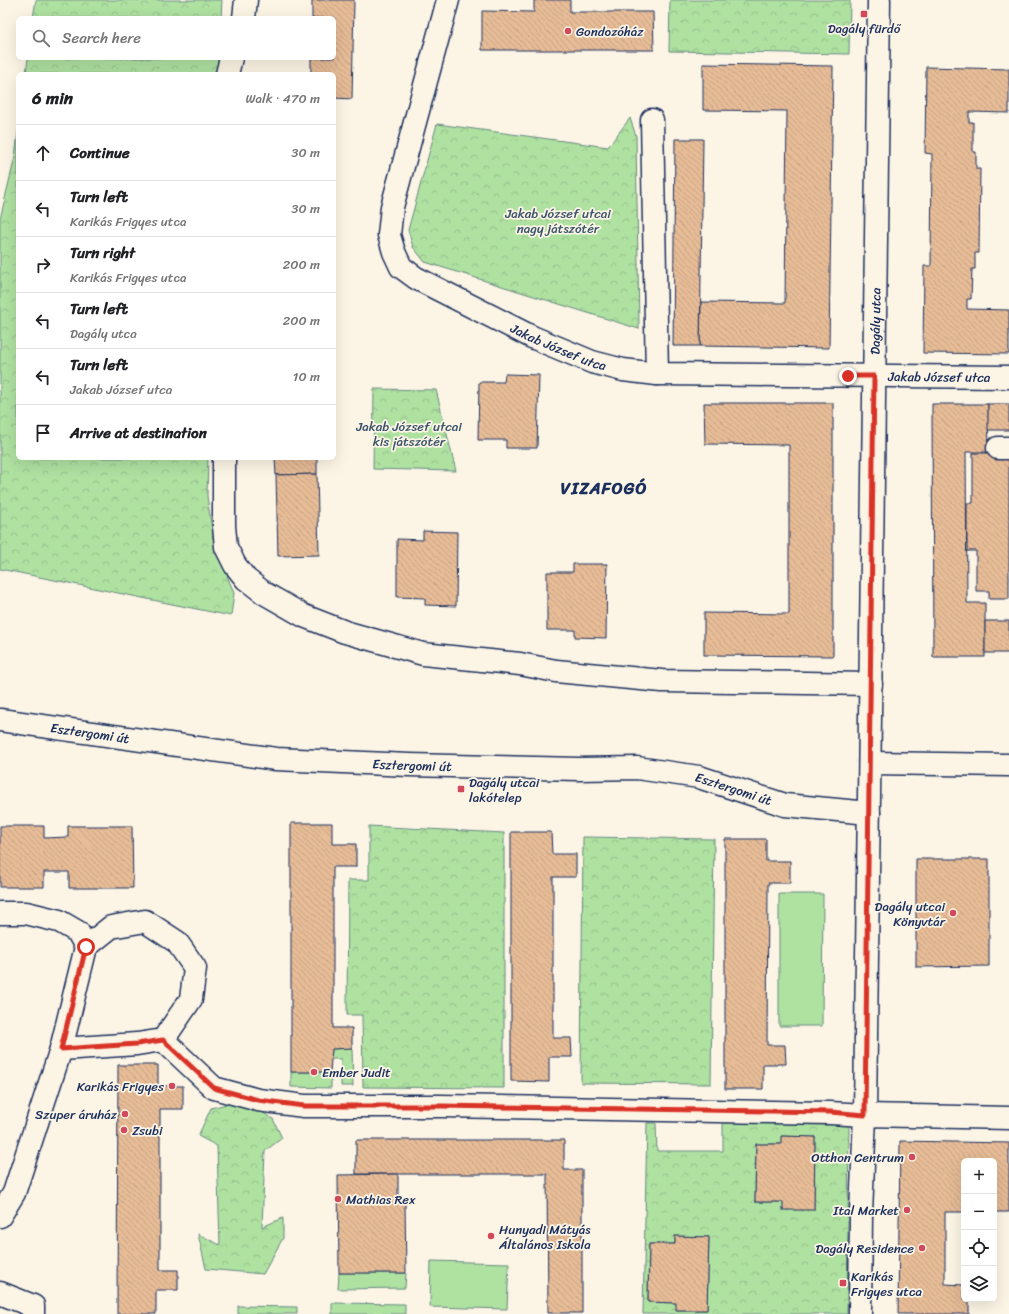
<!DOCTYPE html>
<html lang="en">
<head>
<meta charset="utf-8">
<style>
	body { margin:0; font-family:Sriracha,sans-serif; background:#f2f2f2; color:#202124 }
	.controls { position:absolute; right:12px; bottom:12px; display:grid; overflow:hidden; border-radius:6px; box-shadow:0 4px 16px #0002 }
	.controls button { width:36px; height:36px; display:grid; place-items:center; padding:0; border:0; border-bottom:1px solid #e0e0e0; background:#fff; color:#202124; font:20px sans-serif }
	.stop { position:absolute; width:12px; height:12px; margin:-9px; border:3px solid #d93025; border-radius:50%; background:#fff }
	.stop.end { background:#d93025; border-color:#fff; box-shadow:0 1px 4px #0008 }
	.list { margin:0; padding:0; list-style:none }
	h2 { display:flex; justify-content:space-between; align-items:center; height:52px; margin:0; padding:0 16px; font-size:17px }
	h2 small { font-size:13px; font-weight:400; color:#757577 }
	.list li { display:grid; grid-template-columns:26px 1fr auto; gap:12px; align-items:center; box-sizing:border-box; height:56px; padding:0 16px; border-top:1px solid #e0e0e0 }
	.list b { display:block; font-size:15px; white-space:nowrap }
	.list p { margin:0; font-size:13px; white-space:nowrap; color:#757577 }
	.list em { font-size:13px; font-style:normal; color:#757577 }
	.icon { flex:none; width:22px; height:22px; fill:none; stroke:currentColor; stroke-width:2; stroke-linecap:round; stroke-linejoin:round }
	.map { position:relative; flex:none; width:1009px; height:1314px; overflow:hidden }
	.search { position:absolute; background:#fff; box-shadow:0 4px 16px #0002; left:16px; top:16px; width:320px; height:44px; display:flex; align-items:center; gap:10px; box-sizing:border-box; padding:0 14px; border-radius:6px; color:#757577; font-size:15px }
	.panel { position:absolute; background:#fff; box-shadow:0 4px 16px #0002; left:16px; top:72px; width:320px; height:388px; border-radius:6px }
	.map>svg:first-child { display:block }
	.green { fill:#afe1a1; stroke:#658880 }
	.park { fill:url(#park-crowns); stroke:#658880; fill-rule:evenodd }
	.building { fill:url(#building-back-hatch); stroke:#1b2f5e }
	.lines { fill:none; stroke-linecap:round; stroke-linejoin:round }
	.minor-casing { stroke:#1b2f5e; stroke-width:25 }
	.minor { stroke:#fcf5e5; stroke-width:22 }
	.route { stroke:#d93025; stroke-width:5 }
	.poi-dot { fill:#d1495b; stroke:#fcf5e5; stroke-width:1.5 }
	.labels { text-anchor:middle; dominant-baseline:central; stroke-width:3.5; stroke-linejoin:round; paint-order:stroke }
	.poi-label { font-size:13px; fill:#1b2f5e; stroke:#fcf5e5; text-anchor:start }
	.park-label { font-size:13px; fill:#39536b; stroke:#fcf5e5 }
	.street-label { font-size:13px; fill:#1b2f5e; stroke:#fcf5e5 }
	.district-label { font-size:17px; font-weight:bold; letter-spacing:1px; fill:#1b2f5e; stroke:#fcf5e5 }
</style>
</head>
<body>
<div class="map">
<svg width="1009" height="1314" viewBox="0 0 1009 1314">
	<defs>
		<pattern id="park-crowns" width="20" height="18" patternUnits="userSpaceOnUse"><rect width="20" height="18" fill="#afe1a1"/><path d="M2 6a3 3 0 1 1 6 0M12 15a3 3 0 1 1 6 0" fill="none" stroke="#96c18d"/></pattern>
		<pattern id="building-back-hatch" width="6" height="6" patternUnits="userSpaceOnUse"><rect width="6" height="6" fill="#e7bc97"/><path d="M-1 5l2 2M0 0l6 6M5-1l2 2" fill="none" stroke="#c6a285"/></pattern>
	</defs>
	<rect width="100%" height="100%" fill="#fcf5e5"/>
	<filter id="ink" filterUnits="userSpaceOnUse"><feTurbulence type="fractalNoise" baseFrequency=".025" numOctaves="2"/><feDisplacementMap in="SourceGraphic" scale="8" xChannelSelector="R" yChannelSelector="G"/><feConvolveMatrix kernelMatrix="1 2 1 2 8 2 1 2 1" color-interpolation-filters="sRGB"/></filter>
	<g filter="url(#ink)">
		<!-- green -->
		<g class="green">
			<polygon points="779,894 823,894 822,1026 779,1026"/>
			<polygon points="352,1048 353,1086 341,1086 341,1059 331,1059 332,1049"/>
			<polygon points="291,1072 331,1072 331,1088 291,1087"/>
			<polygon points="431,1261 509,1263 507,1309 430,1307"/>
			<polygon points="339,1273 406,1273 405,1288 338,1289"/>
			<polygon points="332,1303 405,1304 405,1314 332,1314"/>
			<polygon points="238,1306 297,1307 297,1314 238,1314"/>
		</g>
		<!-- park -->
		<g class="park">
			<polygon points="36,0 222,0 221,18 33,18"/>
			<polygon points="670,0 850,0 849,54 669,51"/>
			<polygon points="28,58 220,58 220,74 26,74"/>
			<polygon points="630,118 636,136 639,329 425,262 413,247 408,230 437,124 608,147"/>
			<polygon points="18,132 18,458 208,458 207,496 214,543 234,593 231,616 0,569 0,219 15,157"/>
			<polygon points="374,389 436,390 456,471 373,469"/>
			<polygon points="369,826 504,833 504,1088 363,1087 362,1015 347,1015 348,880 369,880"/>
			<polygon points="583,837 714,839 711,1084 581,1083"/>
			<polygon points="234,1102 259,1110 273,1119 282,1138 265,1151 262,1227 283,1218 283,1238 263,1274 206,1269 198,1234 220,1245 217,1146 198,1136 211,1108"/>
			<path d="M723,1122L849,1125L847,1314H643L647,1123H656L657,1151H723ZM782,1136L815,1137L814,1210L783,1202H755L756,1144H781ZM675,1236L709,1237L707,1310H677L676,1303L648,1302L649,1244H675Z"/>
		</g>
		<!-- building -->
		<g class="building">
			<polygon points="312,0 354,0 352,99 334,98 334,74 311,74 311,58 334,58 334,18 312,18"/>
			<polygon points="534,0 570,0 570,12 653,12 654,50 482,50 482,11 534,12"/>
			<polygon points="703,64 833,66 829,348 700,346 701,302 785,303 787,111 703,110"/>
			<polygon points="926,67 1009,69 1009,113 969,112 969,122 973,122 973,152 976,152 976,169 980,169 979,253 975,253 975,269 972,269 971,299 967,299 967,309 1009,310 1009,354 923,353 924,266 931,266 932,154 925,153"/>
			<polygon points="675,139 703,139 700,346 673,346"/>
			<polygon points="505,374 539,375 537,448 506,448 506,440 478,440 479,382 504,382"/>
			<polygon points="704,403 833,403 833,656 704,655 704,613 789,614 789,445 705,444"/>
			<polygon points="932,404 988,404 989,452 966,452 967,603 985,603 985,657 933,657"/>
			<rect x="988" y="404" width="21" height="26"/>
			<polygon points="973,453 1009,453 1009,599 989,599 989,591 976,591 976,551 967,551 967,503 973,503"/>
			<polygon points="275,458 317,458 317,474 276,475"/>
			<polygon points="317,474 319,555 278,556 276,475"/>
			<polygon points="423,531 457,532 456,606 425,605 425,598 397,597 397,539 423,540"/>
			<polygon points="573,564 607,564 606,638 575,637 575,630 547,630 547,572 573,572"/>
			<rect x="985" y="621" width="24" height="32"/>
			<polygon points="291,823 332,823 332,844 356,844 356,867 333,867 333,1028 352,1028 352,1048 332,1049 330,1072 291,1072"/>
			<polygon points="0,826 44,826 44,838 68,837 68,826 132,826 133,888 69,888 69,872 44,872 44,887 0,887"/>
			<polygon points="511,832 551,832 552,854 576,854 576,877 553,877 553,1038 571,1038 572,1057 549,1057 549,1082 511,1081"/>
			<polygon points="725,839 766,839 766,861 790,861 790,883 768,883 767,1045 785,1045 786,1064 763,1064 763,1089 725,1089"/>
			<polygon points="916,859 989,859 989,966 916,967"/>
			<polygon points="118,1065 158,1065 158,1086 183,1086 183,1109 160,1109 160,1270 178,1270 178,1290 156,1290 156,1314 117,1314"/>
			<polygon points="781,1136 815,1137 814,1210 783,1210 783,1202 755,1202 756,1144 781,1144"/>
			<polygon points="356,1140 564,1140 564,1170 582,1170 582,1313 548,1313 547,1174 356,1174"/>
			<polygon points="900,1141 1009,1143 1009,1212 994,1212 994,1161 964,1161 964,1212 945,1212 945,1284 964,1285 964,1299 969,1299 969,1314 898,1314"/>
			<polygon points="398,1174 398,1203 405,1203 406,1273 339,1273 338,1175"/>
			<polygon points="675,1236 709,1237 707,1310 676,1310 676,1303 648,1302 649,1244 675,1244"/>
		</g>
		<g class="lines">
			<defs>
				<g id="minor">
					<path id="s1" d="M448,0L392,207L389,235L394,252L401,267L416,278L532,337L592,362L623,370L657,374L1009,377"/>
					<polyline points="244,18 246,0"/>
					<polyline points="227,74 231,58"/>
					<polyline points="652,120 657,374"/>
					<polyline points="998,448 1009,448"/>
					<polyline points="224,458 224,526 226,547 235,565 246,579 264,593 304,616 345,632 423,654 520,664 556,671 662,681 871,684"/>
					<path id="s2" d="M0,720L276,759L409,765L579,769L637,768L699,777L785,805L869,813"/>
					<polyline points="870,763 1009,765"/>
					<polyline points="0,913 26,913 59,921 78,932 86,947 61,1049 14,1193 0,1216"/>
					<polyline points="86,947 111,927 145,921 177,942 195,968 191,999 163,1040"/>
					<polyline points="61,1049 137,1044 163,1040 214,1088 258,1100 304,1106 441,1106 830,1113 865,1115 1009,1118"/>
					<polyline points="0,1293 33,1306 33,1314"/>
					<path id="s3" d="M860,1314L861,1214L865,1115L879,0"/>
				</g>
			</defs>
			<!-- minor casing -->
			<use href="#minor" class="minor-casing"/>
			<!-- minor -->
			<use href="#minor" class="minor"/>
		</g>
	</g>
	<g class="lines" filter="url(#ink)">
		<!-- route -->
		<polyline class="route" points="86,947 61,1049 137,1044 163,1040 214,1088 258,1100 304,1106 441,1106 830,1112 865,1115 874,376 848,376"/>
	</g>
	<!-- markers -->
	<g class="poi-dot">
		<rect x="860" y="10" width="8" height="8" rx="2"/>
		<circle cx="568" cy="31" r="4"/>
		<rect x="457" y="785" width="8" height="8" rx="2"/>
		<circle cx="953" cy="913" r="4"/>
		<circle cx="314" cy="1072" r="4"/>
		<circle cx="172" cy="1086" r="4"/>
		<circle cx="125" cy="1114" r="4"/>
		<circle cx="124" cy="1130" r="4"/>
		<circle cx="912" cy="1157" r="4"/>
		<circle cx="338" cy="1199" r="4"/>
		<circle cx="907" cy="1210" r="4"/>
		<circle cx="491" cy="1236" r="4"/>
		<circle cx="922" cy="1248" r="4"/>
		<rect x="839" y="1279" width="8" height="8" rx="2"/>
	</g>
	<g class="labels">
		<!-- poi labels -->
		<g class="poi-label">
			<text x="864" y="28" text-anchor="middle">Dagály fürdő</text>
			<text x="576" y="31">Gondozóház</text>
			<text x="469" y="782">Dagály utcai<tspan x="469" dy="15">lakótelep</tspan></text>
			<text x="945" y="906" text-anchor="end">Dagály utcai<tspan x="945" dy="15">Könyvtár</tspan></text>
			<text x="322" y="1072">Ember Judit</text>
			<text x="164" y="1086" text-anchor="end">Karikás Frigyes</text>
			<text x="117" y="1114" text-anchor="end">Szuper áruház</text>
			<text x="132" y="1130">Zsubi</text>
			<text x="904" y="1157" text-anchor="end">Otthon Centrum</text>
			<text x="346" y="1199">Mathias Rex</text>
			<text x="899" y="1210" text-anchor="end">Ital Market</text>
			<text x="499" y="1229">Hunyadi Mátyás<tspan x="499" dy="15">Általános Iskola</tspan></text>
			<text x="914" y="1248" text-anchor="end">Dagály Residence</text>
			<text x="851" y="1276">Karikás<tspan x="851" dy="15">Frigyes utca</tspan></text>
		</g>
		<!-- park labels -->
		<g class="park-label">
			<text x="558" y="213">Jakab József utcai<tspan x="558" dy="15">nagy játszótér</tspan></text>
			<text x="409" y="426">Jakab József utcai<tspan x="409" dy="15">kis játszótér</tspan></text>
		</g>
		<!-- street labels -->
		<g class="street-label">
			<text stroke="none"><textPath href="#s3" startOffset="993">Dagály utca</textPath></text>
			<text stroke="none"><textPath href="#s1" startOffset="454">Jakab József utca</textPath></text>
			<text stroke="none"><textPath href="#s1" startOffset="839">Jakab József utca</textPath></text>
			<text stroke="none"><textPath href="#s2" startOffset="91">Esztergomi út</textPath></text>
			<text stroke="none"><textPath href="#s2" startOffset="415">Esztergomi út</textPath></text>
			<text stroke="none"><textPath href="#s2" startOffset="739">Esztergomi út</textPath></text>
		</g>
		<!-- district labels -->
		<g class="district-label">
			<text x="604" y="488">VIZAFOGÓ</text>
		</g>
	</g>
</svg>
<div class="controls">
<button>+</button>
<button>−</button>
<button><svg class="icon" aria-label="locate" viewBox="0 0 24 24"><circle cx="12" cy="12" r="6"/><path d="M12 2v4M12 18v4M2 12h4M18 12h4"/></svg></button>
<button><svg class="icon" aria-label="layers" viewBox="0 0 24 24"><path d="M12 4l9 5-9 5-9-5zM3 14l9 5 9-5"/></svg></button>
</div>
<div class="stop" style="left:86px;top:947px"></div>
<div class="stop end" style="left:848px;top:376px"></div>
<div class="search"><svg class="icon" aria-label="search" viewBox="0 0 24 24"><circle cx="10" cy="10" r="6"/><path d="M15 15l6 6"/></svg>Search here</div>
<section class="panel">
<h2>6 min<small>Walk · 470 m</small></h2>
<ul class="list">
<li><svg class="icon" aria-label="ahead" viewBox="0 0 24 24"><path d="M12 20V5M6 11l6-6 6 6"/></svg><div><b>Continue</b></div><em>30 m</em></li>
<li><svg class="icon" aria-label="left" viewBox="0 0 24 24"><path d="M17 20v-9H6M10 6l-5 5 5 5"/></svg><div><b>Turn left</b><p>Karikás Frigyes utca</p></div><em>30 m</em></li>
<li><svg class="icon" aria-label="right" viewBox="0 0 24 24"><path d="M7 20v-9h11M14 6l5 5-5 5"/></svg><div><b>Turn right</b><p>Karikás Frigyes utca</p></div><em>200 m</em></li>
<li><svg class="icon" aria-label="left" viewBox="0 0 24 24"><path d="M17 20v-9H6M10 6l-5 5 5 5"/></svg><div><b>Turn left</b><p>Dagály utca</p></div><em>200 m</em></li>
<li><svg class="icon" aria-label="left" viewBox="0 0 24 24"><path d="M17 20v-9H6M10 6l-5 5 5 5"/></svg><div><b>Turn left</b><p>Jakab József utca</p></div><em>10 m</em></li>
<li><svg class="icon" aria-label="arrive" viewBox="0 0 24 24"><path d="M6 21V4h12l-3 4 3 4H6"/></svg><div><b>Arrive at destination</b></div></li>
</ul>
</section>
</div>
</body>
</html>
